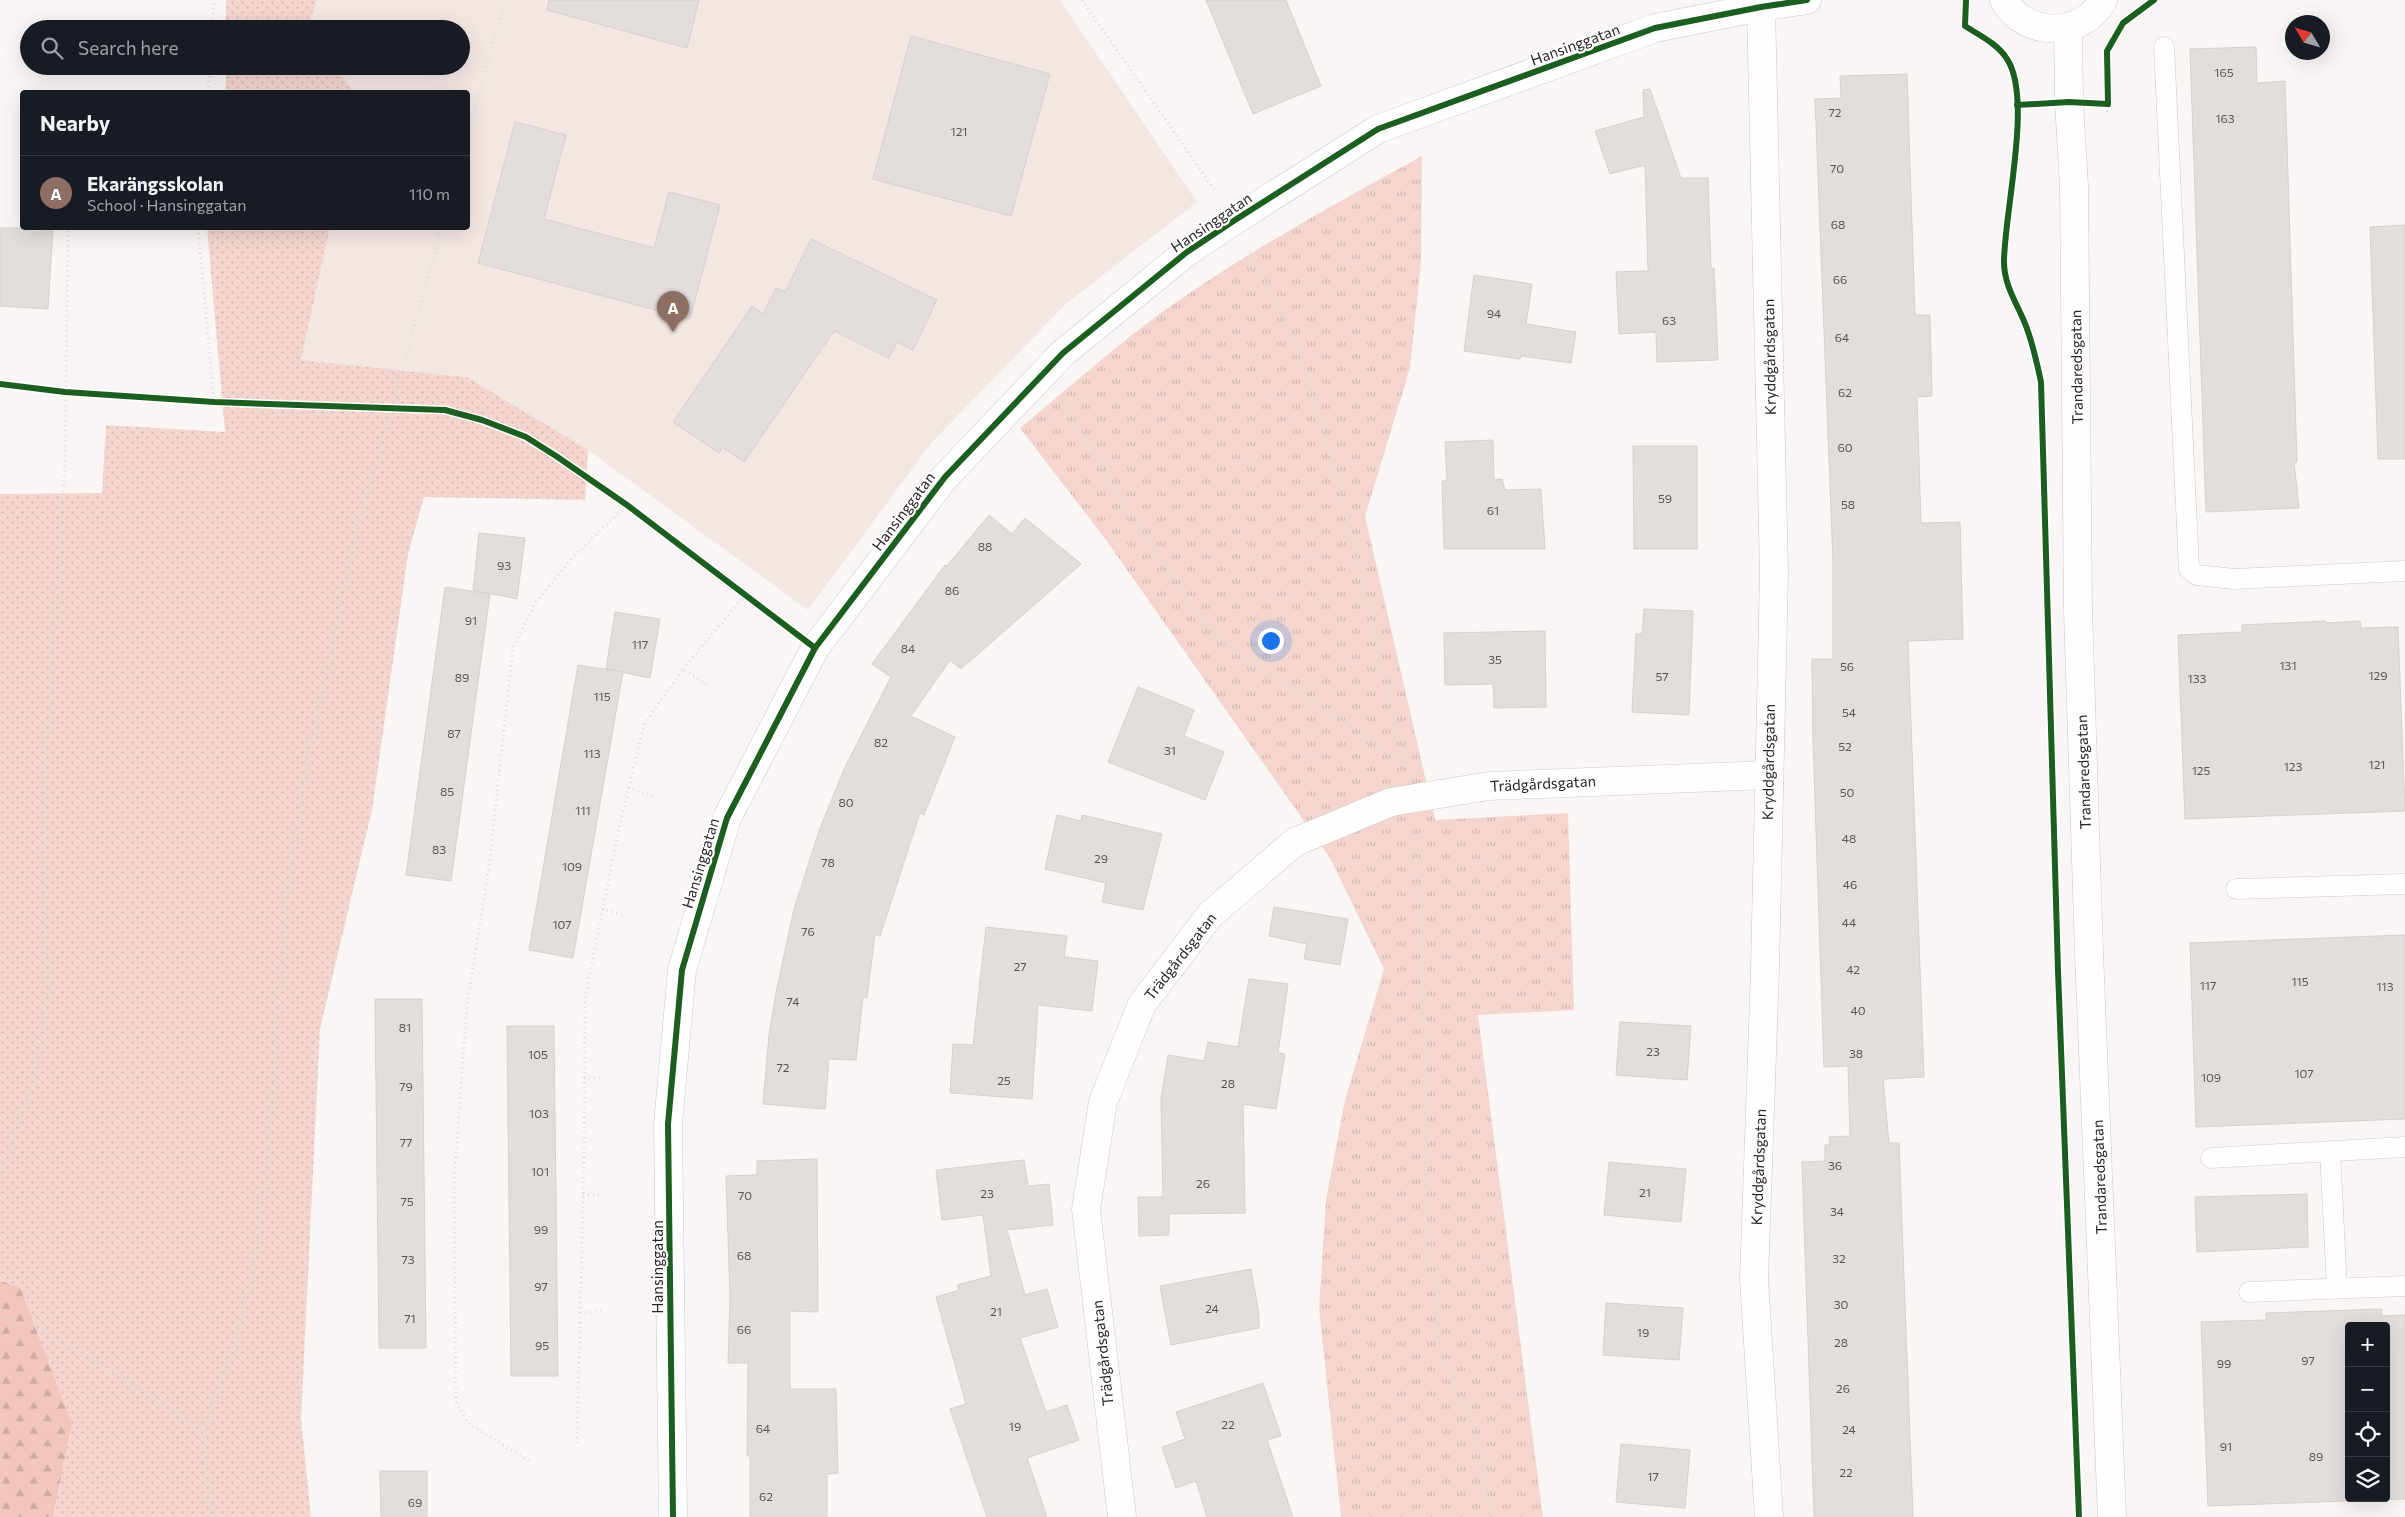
<!DOCTYPE html>
<html lang="en">
<head>
<meta charset="utf-8">
<style>
	body { margin:0; font-family:Commissioner,sans-serif; background:#242831; color:#f1f3f6 }
	.controls { position:absolute; right:15px; bottom:15px; display:grid; overflow:hidden; border-radius:5px; box-shadow:0 5px 20px #0002 }
	.controls button { width:45px; height:45px; display:grid; place-items:center; padding:0; border:0; border-bottom:1px solid #363941; background:#171b24; color:#f1f3f6; font:25px sans-serif }
	.compass { position:absolute; left:2285px; top:15px; width:45px; height:45px; border-radius:50%; background:#171b24; box-shadow:0 5px 20px #0002; rotate:308deg }
	.you { position:absolute; left:1270px; top:640px; width:18px; height:18px; margin:-12px; border:4px solid #fff; border-radius:50%; background:#1a73e8; box-shadow:0 0 0 8px #1a73e833 }
	.badge { display:grid; place-items:center; width:32px; height:32px; border-radius:50%; background:#ea580c; color:#fff; font-size:16px; font-weight:700 }
	.pin { position:absolute; translate:-50% -41px; filter:drop-shadow(0 1px 2px #0008) }
	.pin::after { content:''; position:absolute; top:26px; width:18px; height:15px; background:inherit; clip-path:polygon(0 0,100% 0,50% 100%) }
	.list { margin:0; padding:0; list-style:none }
	h2 { display:flex; justify-content:space-between; align-items:center; height:65px; margin:0; padding:0 20px; font-size:21px }
	h2 small { font-size:16px; font-weight:400; color:#9ea1a6 }
	.list li { display:grid; grid-template-columns:32px 1fr auto; gap:15px; align-items:center; box-sizing:border-box; height:75px; padding:0 20px; border-top:1px solid #363941 }
	.list b { display:block; font-size:19px; white-space:nowrap }
	.list p { margin:0; font-size:16px; white-space:nowrap; color:#9ea1a6 }
	.list em { font-size:16px; font-style:normal; color:#9ea1a6 }
	.icon { flex:none; width:28px; height:28px; fill:none; stroke:currentColor; stroke-width:2; stroke-linecap:round; stroke-linejoin:round }
	.map { position:relative; flex:none; width:2405px; height:1517px; overflow:hidden }
	.search { position:absolute; background:#171b24; box-shadow:0 5px 20px #0002; left:20px; top:20px; width:450px; height:55px; display:flex; align-items:center; gap:12px; box-sizing:border-box; padding:0 18px; border-radius:28px; color:#9ea1a6; font-size:19px }
	.panel { position:absolute; background:#171b24; box-shadow:0 5px 20px #0002; left:20px; top:90px; width:450px; height:140px; border-radius:5px }
	.map>svg:first-child { display:block }
	.built { fill:#f3e7e4 }
	.grass { fill:url(#grass-dots) }
	.forest { fill:url(#forest-firs) }
	.park { fill:url(#park-tufts) }
	.building { fill:#e3dddc; stroke:#d6d0ce; fill-rule:evenodd }
	.lines { fill:none; stroke-linecap:round; stroke-linejoin:round }
	.service-casing { stroke:#cfc8c7; stroke-width:21 }
	.minor-casing { stroke:#cfc8c7; stroke-width:29 }
	.tertiary-casing { stroke:#cfc8c7; stroke-width:29 }
	.path { stroke:#dedcdc; stroke-width:3; stroke-dasharray:1 4; stroke-linecap:butt }
	.service { stroke:#fefefe; stroke-width:20 }
	.minor { stroke:#fefefe; stroke-width:28 }
	.tertiary { stroke:#fefefe; stroke-width:28 }
	.cycleway-casing { stroke:#fff; stroke-width:9 }
	.cycleway { stroke:#1b5e20; stroke-width:6 }
	.labels { text-anchor:middle; dominant-baseline:central; stroke-width:4.5; stroke-linejoin:round; paint-order:stroke }
	.number-label { font-size:12px; fill:#5b5452 }
	.street-label { font-size:15px; fill:#2e2624; stroke:#fff }
</style>
</head>
<body>
<div class="map">
<svg width="2405" height="1517" viewBox="0 0 2405 1517">
	<defs>
		<pattern id="grass-dots" width="8" height="8" patternUnits="userSpaceOnUse" patternTransform="scale(1.25)"><rect width="8" height="8" fill="#f4d6cf"/><path d="M2 2h.1M6 6h.1" fill="none" stroke="#d2b8b2" stroke-width="1.8" stroke-linecap="round"/></pattern>
		<pattern id="forest-firs" width="22" height="20" patternUnits="userSpaceOnUse" patternTransform="scale(1.25)"><rect width="22" height="20" fill="#f3c6bb"/><path d="M5 1l3.5 6h-7zM16 11l3.5 6h-7z" fill="#d1aaa1"/></pattern>
		<pattern id="park-tufts" width="24" height="20" patternUnits="userSpaceOnUse" patternTransform="scale(1.25)"><rect width="24" height="20" fill="#f4d6cf"/><path d="M3 7l-1-3M5 7V3M7 7l1-3M15 17l-1-3M17 17v-4M19 17l1-3" fill="none" stroke="#d2b8b2"/></pattern>
	</defs>
	<rect width="100%" height="100%" fill="#faf6f5"/>
	<!-- built -->
	<polygon class="built" points="317,0 1060,0 1197,202 1067,303 932,442 808,610 588,450 467,377 301,360 330,228 468,228 468,92 354,92 335,66 461,66 461,29 307,29"/>
	<!-- grass -->
	<g class="grass">
		<polygon points="226,0 317,0 307,29 226,29"/>
		<polygon points="226,66 335,66 354,92 226,92"/>
		<polygon points="207,228 330,228 301,360 467,377 588,450 585,500 424,497 408,554 372,810 320,1029 301,1419 311,1517 53,1517 72,1423 20,1287 0,1281 0,494 102,493 106,425 225,432"/>
	</g>
	<!-- forest -->
	<polygon class="forest" points="0,1281 20,1287 72,1423 53,1517 0,1517"/>
	<!-- park -->
	<path class="park" d="M1422,156L1421,262L1410,368L1365,516L1435,820L1568,813L1574,1010L1478,1015L1543,1517H1341L1319,1308L1326,1200L1345,1100L1384,969L1330,858L1106,540L1020,428C1059,396 1097,362 1137,331C1226,263 1324,210 1422,156Z"/>
	<!-- building -->
	<g class="building">
		<polygon points="549,0 699,0 687,48 547,10"/>
		<polygon points="1206,0 1286,0 1321,86 1253,114"/>
		<polygon points="911,36 1050,74 1011,216 873,179"/>
		<polygon points="2256,47 2257,83 2285,81 2297,462 2294,462 2299,508 2206,512 2190,49"/>
		<polygon points="1907,74 1915,315 1930,315 1932,396 1917,397 1921,523 1960,522 1963,639 1908,641 1924,1077 1883,1079 1889,1143 1899,1143 1913,1517 1814,1517 1802,1162 1825,1161 1825,1145 1830,1145 1829,1137 1850,1136 1848,1066 1824,1067 1813,740 1812,659 1833,659 1833,562 1815,99 1841,98 1840,76"/>
		<polygon points="1650,89 1681,178 1708,178 1711,268 1714,268 1718,360 1657,362 1656,332 1619,334 1616,272 1648,271 1645,165 1610,174 1595,131 1644,117 1643,90"/>
		<polygon points="515,122 566,135 544,219 654,248 669,192 720,205 690,319 478,263"/>
		<polygon points="2405,225 2405,459 2378,459 2370,227"/>
		<polygon points="0,228 53,228 48,309 0,306"/>
		<polygon points="811,239 937,300 913,350 897,342 889,358 834,331 744,462 722,447 719,453 673,422 752,306 763,314 776,288 785,292"/>
		<polygon points="1474,275 1532,284 1526,324 1576,332 1571,363 1521,356 1520,359 1464,351"/>
		<polygon points="1493,440 1494,480 1502,479 1505,490 1541,489 1545,549 1444,549 1442,481 1447,481 1445,442"/>
		<polygon points="1633,446 1697,446 1697,549 1634,549"/>
		<polygon points="989,515 1012,534 1025,518 1081,564 961,669 950,660 911,716 955,737 924,815 920,813 880,936 875,934 867,998 863,997 856,1060 829,1059 825,1109 763,1104 769,1035 777,988 794,909 820,828 845,767 891,677 872,664 945,565 947,566"/>
		<polygon points="479,533 525,538 517,599 473,590"/>
		<polygon points="445,587 490,594 451,881 406,875"/>
		<polygon points="1644,609 1693,611 1689,715 1632,712 1636,634 1642,634"/>
		<polygon points="615,612 660,619 650,678 606,669"/>
		<polygon points="2326,621 2326,623 2360,621 2361,628 2398,627 2405,811 2185,819 2178,635 2242,632 2242,625"/>
		<polygon points="1545,631 1546,707 1494,708 1493,684 1445,685 1444,633"/>
		<polygon points="578,665 623,672 573,958 529,950"/>
		<polygon points="1138,687 1194,710 1184,736 1224,752 1205,800 1108,762"/>
		<polygon points="1057,815 1081,821 1082,815 1162,834 1143,910 1102,902 1106,883 1045,869"/>
		<polygon points="1274,907 1348,919 1340,965 1304,959 1307,944 1269,936"/>
		<polygon points="986,927 1067,936 1064,957 1098,961 1092,1011 1038,1005 1032,1099 950,1093 953,1044 973,1045"/>
		<polygon points="2405,935 2405,1119 2196,1127 2190,943"/>
		<polygon points="1249,979 1288,984 1278,1053 1285,1054 1276,1109 1243,1104 1245,1213 1169,1214 1169,1235 1139,1236 1138,1197 1163,1197 1161,1100 1168,1055 1204,1061 1208,1042 1238,1047"/>
		<polygon points="375,999 422,999 426,1348 379,1348"/>
		<polygon points="1620,1022 1691,1026 1687,1080 1616,1075"/>
		<polygon points="507,1026 554,1026 558,1376 511,1376"/>
		<polygon points="817,1159 818,1312 790,1311 790,1389 836,1389 838,1473 827,1474 827,1517 750,1517 750,1456 747,1456 748,1363 728,1363 730,1297 726,1176 757,1175 757,1161"/>
		<polygon points="1024,1160 1028,1186 1049,1184 1053,1225 1007,1230 1025,1295 1047,1289 1058,1327 1020,1338 1046,1412 1067,1405 1079,1440 1027,1458 1047,1517 987,1517 950,1409 966,1404 936,1297 959,1290 957,1285 991,1276 983,1215 942,1220 936,1170"/>
		<polygon points="1609,1162 1686,1169 1681,1222 1604,1215"/>
		<polygon points="2307,1194 2308,1247 2197,1252 2195,1197"/>
		<polygon points="1251,1269 1259,1315 1259,1328 1171,1345 1160,1286"/>
		<polygon points="1606,1303 1683,1308 1679,1360 1603,1355"/>
		<path d="M2382,1309L2381,1316L2405,1315V1499L2208,1506L2201,1322L2266,1320V1313ZM2349,1326H2386V1498H2349Z"/>
		<polygon points="1263,1383 1281,1436 1267,1440 1293,1517 1207,1517 1196,1481 1176,1488 1162,1447 1185,1439 1176,1412"/>
		<polygon points="1621,1444 1690,1450 1685,1508 1616,1502"/>
		<polygon points="380,1471 427,1471 427,1517 381,1517"/>
	</g>
	<g class="lines">
		<defs>
			<g id="service">
				<polyline points="2164,47 2189,569 2197,575 2234,579 2405,571"/>
				<polyline points="2236,889 2405,884"/>
				<polyline points="2330,1151 2337,1288"/>
				<polyline points="2211,1158 2405,1147"/>
				<polyline points="2249,1292 2405,1286"/>
			</g>
			<g id="minor">
				<polyline points="1761,7 1774,573 1765,969 1754,1279 1769,1517"/>
				<polyline points="673,1517 668,1124 682,970 727,818 815,648 945,477 1063,353 1187,252 1235,220 1378,129 1655,28 1761,7 1807,0"/>
				<polyline points="1122,1517 1086,1209 1103,1102 1142,1004 1211,914 1295,842 1391,802 1489,786 1768,775"/>
			</g>
			<g id="tertiary">
				<path d="M2004,0C2024,37 2082,39 2103,0"/>
				<polyline points="2068,28 2069,102 2074,186 2078,610 2089,953 2112,1517"/>
			</g>
		</defs>
		<!-- service casing -->
		<use href="#service" class="service-casing"/>
		<!-- minor casing -->
		<use href="#minor" class="minor-casing"/>
		<!-- tertiary casing -->
		<use href="#tertiary" class="tertiary-casing"/>
		<!-- path -->
		<g class="path">
			<polyline points="1082,0 1216,192"/>
			<polyline points="212,29 214,0"/>
			<polyline points="208,92 210,66"/>
			<polyline points="2107,112 2108,104"/>
			<polyline points="468,135 505,0"/>
			<polyline points="198,228 214,402"/>
			<polyline points="1250,251 1293,336 1323,426 1368,603 1406,765"/>
			<polyline points="1063,403 1125,505 1191,604 1218,639 1256,666 1337,716 1403,763"/>
			<polyline points="683,669 745,595"/>
			<polyline points="628,788 654,796"/>
			<polyline points="1415,833 1426,1060 1431,1255 1441,1359 1474,1424 1491,1517"/>
			<polyline points="602,909 623,915"/>
			<polyline points="584,1078 602,1078"/>
			<polyline points="0,1173 34,1082 49,991 41,842 65,465 68,228"/>
			<polyline points="583,1195 600,1195"/>
			<polyline points="580,1313 601,1311"/>
			<path d="M0,1315C74,1343 139,1388 205,1432"/>
			<polyline points="577,1443 584,1159 585,998 620,824 644,725 683,669 707,685"/>
			<polyline points="529,1461 468,1423 456,1402 454,1180 467,1005 489,866 513,647 536,602 573,557 627,505"/>
			<polyline points="210,1517 205,1432 213,1404 237,1341 257,1245 267,1165 287,895 306,771 357,528 442,228"/>
		</g>
		<!-- service -->
		<use href="#service" class="service"/>
		<!-- minor -->
		<use href="#minor" class="minor"/>
		<!-- tertiary -->
		<use href="#tertiary" class="tertiary"/>
		<defs>
			<g id="cycleway">
				<path d="M1966,0L1965,26C1979,35 1998,44 2007,59C2033,98 2004,213 2004,262C2004,286 2018,305 2026,326C2033,344 2037,363 2041,382L2058,971L2079,1517"/>
				<polyline points="2017,105 2069,102 2108,104 2107,51 2123,23 2154,0"/>
				<polyline points="0,384 65,392 214,402 445,410 482,420 526,437 556,456 627,505 815,648"/>
				<polyline points="673,1517 668,1124 682,970 727,818 815,648 945,477 1063,353 1187,252 1235,220 1378,129 1655,28 1761,7 1807,0"/>
			</g>
		</defs>
		<!-- cycleway casing -->
		<use href="#cycleway" class="cycleway-casing"/>
		<!-- cycleway -->
		<use href="#cycleway" class="cycleway"/>
	</g>
	<g class="labels">
		<!-- number labels -->
		<g class="number-label">
			<text x="2224" y="72">165</text>
			<text x="1835" y="112">72</text>
			<text x="2225" y="118">163</text>
			<text x="959" y="131">121</text>
			<text x="1837" y="168">70</text>
			<text x="1838" y="224">68</text>
			<text x="1840" y="279">66</text>
			<text x="1494" y="313">94</text>
			<text x="1669" y="320">63</text>
			<text x="1842" y="337">64</text>
			<text x="1845" y="392">62</text>
			<text x="1845" y="447">60</text>
			<text x="1665" y="498">59</text>
			<text x="1848" y="504">58</text>
			<text x="1493" y="510">61</text>
			<text x="985" y="546">88</text>
			<text x="504" y="565">93</text>
			<text x="952" y="590">86</text>
			<text x="471" y="620">91</text>
			<text x="640" y="644">117</text>
			<text x="908" y="648">84</text>
			<text x="1495" y="659">35</text>
			<text x="2288" y="665">131</text>
			<text x="1847" y="666">56</text>
			<text x="2378" y="675">129</text>
			<text x="1662" y="676">57</text>
			<text x="462" y="677">89</text>
			<text x="2197" y="678">133</text>
			<text x="602" y="696">115</text>
			<text x="1849" y="712">54</text>
			<text x="454" y="733">87</text>
			<text x="881" y="742">82</text>
			<text x="1845" y="746">52</text>
			<text x="1170" y="750">31</text>
			<text x="592" y="753">113</text>
			<text x="2377" y="764">121</text>
			<text x="2293" y="766">123</text>
			<text x="2201" y="770">125</text>
			<text x="447" y="791">85</text>
			<text x="1847" y="792">50</text>
			<text x="846" y="802">80</text>
			<text x="583" y="810">111</text>
			<text x="1849" y="838">48</text>
			<text x="439" y="849">83</text>
			<text x="1101" y="858">29</text>
			<text x="828" y="862">78</text>
			<text x="572" y="866">109</text>
			<text x="1850" y="884">46</text>
			<text x="1849" y="922">44</text>
			<text x="562" y="924">107</text>
			<text x="808" y="931">76</text>
			<text x="1020" y="966">27</text>
			<text x="1853" y="969">42</text>
			<text x="2300" y="981">115</text>
			<text x="2208" y="985">117</text>
			<text x="2385" y="986">113</text>
			<text x="793" y="1001">74</text>
			<text x="1858" y="1010">40</text>
			<text x="405" y="1027">81</text>
			<text x="1653" y="1051">23</text>
			<text x="1856" y="1053">38</text>
			<text x="538" y="1054">105</text>
			<text x="783" y="1067">72</text>
			<text x="2304" y="1073">107</text>
			<text x="2211" y="1077">109</text>
			<text x="1004" y="1080">25</text>
			<text x="1228" y="1083">28</text>
			<text x="406" y="1086">79</text>
			<text x="539" y="1113">103</text>
			<text x="406" y="1142">77</text>
			<text x="1835" y="1165">36</text>
			<text x="540" y="1171">101</text>
			<text x="1203" y="1183">26</text>
			<text x="1645" y="1192">21</text>
			<text x="987" y="1193">23</text>
			<text x="745" y="1195">70</text>
			<text x="407" y="1201">75</text>
			<text x="1837" y="1211">34</text>
			<text x="541" y="1229">99</text>
			<text x="744" y="1255">68</text>
			<text x="1839" y="1258">32</text>
			<text x="408" y="1259">73</text>
			<text x="541" y="1286">97</text>
			<text x="1841" y="1304">30</text>
			<text x="1212" y="1308">24</text>
			<text x="996" y="1311">21</text>
			<text x="410" y="1318">71</text>
			<text x="744" y="1329">66</text>
			<text x="1643" y="1332">19</text>
			<text x="1841" y="1342">28</text>
			<text x="542" y="1345">95</text>
			<text x="2308" y="1360">97</text>
			<text x="2224" y="1363">99</text>
			<text x="1843" y="1388">26</text>
			<text x="1228" y="1424">22</text>
			<text x="1015" y="1426">19</text>
			<text x="763" y="1428">64</text>
			<text x="1849" y="1429">24</text>
			<text x="2226" y="1446">91</text>
			<text x="2316" y="1456">89</text>
			<text x="1846" y="1472">22</text>
			<text x="1653" y="1476">17</text>
			<text x="766" y="1496">62</text>
			<text x="415" y="1502">69</text>
		</g>
		<!-- street labels -->
		<g class="street-label">
			<text transform="translate(1575 44) rotate(-20)">Hansinggatan</text>
			<text transform="translate(1211 222) rotate(-34)">Hansinggatan</text>
			<text transform="translate(1769 357) rotate(-91)">Kryddgårdsgatan</text>
			<text transform="translate(2076 367) rotate(-91)">Trandaredsgatan</text>
			<text transform="translate(903 511) rotate(-53)">Hansinggatan</text>
			<text transform="translate(1768 762) rotate(-89)">Kryddgårdsgatan</text>
			<text transform="translate(2083 772) rotate(-92)">Trandaredsgatan</text>
			<text transform="translate(1543 783) rotate(-3)">Trädgårdsgatan</text>
			<text transform="translate(700 863) rotate(-73)">Hansinggatan</text>
			<text transform="translate(1180 956) rotate(-52)">Trädgårdsgatan</text>
			<text transform="translate(1758 1167) rotate(-88)">Kryddgårdsgatan</text>
			<text transform="translate(2099 1177) rotate(-92)">Trandaredsgatan</text>
			<text transform="translate(657 1267) rotate(-90)">Hansinggatan</text>
			<text transform="translate(1102 1353) rotate(-96)">Trädgårdsgatan</text>
		</g>
	</g>
</svg>
<div class="controls">
<button>+</button>
<button>−</button>
<button><svg class="icon" aria-label="locate" viewBox="0 0 24 24"><circle cx="12" cy="12" r="6"/><path d="M12 2v4M12 18v4M2 12h4M18 12h4"/></svg></button>
<button><svg class="icon" aria-label="layers" viewBox="0 0 24 24"><path d="M12 4l9 5-9 5-9-5zM3 14l9 5 9-5"/></svg></button>
</div>
<svg class="compass" viewBox="-18 -18 36 36"><path d="M0-13l5 13h-10z" fill="#e53935"/><path d="M0 13l5-13h-10z" fill="#9ea1a6"/></svg>
<div class="you"></div>
<div class="pin badge" style="left:673px;top:332px;background:#8d6e63">A</div>
<div class="search"><svg class="icon" aria-label="search" viewBox="0 0 24 24"><circle cx="10" cy="10" r="6"/><path d="M15 15l6 6"/></svg>Search here</div>
<section class="panel">
<h2>Nearby<small></small></h2>
<ul class="list">
<li><span class="badge" style="background:#8d6e63">A</span><div><b>Ekarängsskolan</b><p>School · Hansinggatan</p></div><em>110 m</em></li>
</ul>
</section>
</div>
</body>
</html>
